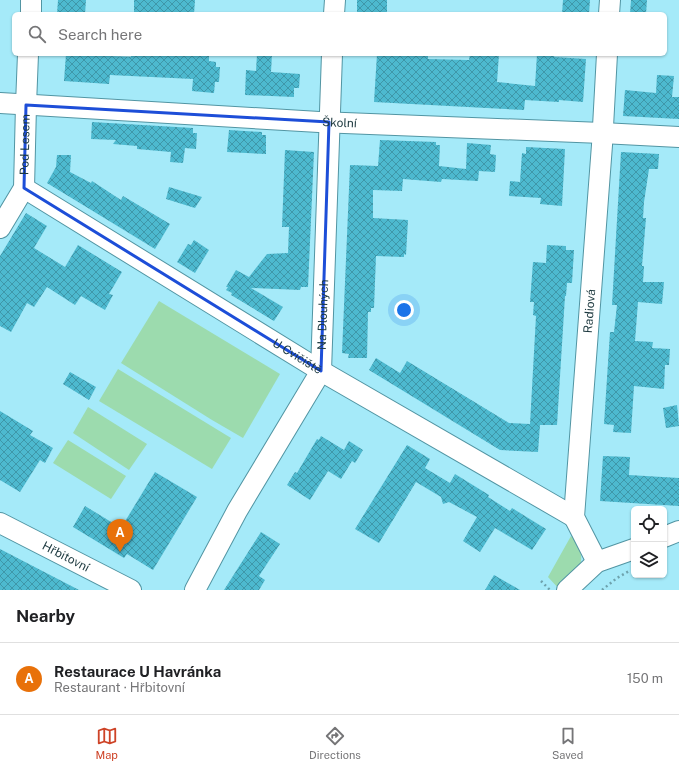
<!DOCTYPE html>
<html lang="en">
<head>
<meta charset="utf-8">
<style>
	body { margin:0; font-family:"Public Sans",sans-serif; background:#f2f2f2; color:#202124 }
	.controls { position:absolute; right:12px; bottom:12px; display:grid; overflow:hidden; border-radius:6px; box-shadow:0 1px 3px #0004 }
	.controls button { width:36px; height:36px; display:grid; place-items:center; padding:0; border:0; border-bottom:1px solid #e0e0e0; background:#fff; color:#202124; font:20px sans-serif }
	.you { position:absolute; left:404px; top:310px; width:14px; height:14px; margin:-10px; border:3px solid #fff; border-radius:50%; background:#1a73e8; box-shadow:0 0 0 6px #1a73e833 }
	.badge { display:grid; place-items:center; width:26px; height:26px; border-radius:50%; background:#ce4327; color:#fff; font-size:13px; font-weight:700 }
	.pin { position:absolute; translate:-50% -33px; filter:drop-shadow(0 1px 2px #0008) }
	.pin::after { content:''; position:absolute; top:21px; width:14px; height:12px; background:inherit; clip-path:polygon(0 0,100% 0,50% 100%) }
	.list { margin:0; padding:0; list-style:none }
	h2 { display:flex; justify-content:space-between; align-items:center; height:52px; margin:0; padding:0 16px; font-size:17px }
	h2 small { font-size:13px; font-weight:400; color:#757577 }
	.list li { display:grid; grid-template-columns:26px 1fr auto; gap:12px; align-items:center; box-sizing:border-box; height:72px; padding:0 16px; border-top:1px solid #e0e0e0 }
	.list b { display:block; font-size:15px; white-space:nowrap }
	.list p { margin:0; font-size:13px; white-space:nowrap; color:#757577 }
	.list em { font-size:13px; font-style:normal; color:#757577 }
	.icon { flex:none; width:22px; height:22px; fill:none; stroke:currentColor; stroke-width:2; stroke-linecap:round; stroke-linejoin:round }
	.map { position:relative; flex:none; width:679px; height:590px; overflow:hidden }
	.search { position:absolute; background:#fff; box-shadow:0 1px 3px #0004; left:12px; right:12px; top:12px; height:44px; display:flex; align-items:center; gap:10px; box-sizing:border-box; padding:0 14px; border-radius:6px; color:#757577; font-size:15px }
	.sheet { height:124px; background:#fff }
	nav { display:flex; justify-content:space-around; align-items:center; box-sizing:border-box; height:56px; border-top:1px solid #e0e0e0; background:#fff; font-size:11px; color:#757577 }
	nav a { display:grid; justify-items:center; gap:2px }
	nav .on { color:#ce4327 }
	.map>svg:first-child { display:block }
	.green { fill:#9cdbae }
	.building { fill:url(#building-cross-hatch) }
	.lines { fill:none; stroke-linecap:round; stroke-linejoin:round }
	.minor-casing { stroke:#5295a3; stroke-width:22 }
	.path { stroke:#6ea2ad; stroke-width:2.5; stroke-dasharray:2 3; stroke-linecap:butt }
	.minor { stroke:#fff; stroke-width:20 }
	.marked { fill:none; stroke:#1d4ed8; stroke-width:3; stroke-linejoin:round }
	.labels { text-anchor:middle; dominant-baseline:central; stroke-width:4; stroke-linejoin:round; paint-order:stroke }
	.street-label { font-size:12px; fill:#1c383e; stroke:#caf2fb }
</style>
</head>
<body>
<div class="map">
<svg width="679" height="590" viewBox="0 0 679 590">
	<defs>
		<pattern id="building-cross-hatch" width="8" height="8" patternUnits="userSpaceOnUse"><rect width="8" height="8" fill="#4db9cf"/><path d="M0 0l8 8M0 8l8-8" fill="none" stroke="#3f97a9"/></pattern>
	</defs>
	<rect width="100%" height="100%" fill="#a5eaf9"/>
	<!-- green -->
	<g class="green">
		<polygon points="159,301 280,374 243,438 212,420 121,363"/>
		<polygon points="118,369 231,438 212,469 99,401"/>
		<polygon points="88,407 147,444 129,470 73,433"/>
		<polygon points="68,440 126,476 111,499 53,463"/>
		<path d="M571,536C578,542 584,556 580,565C576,573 566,583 560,590L548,577Z"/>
	</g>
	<!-- building -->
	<g class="building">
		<polygon points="58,0 86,0 85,14 57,14"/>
		<polygon points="134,0 195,0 194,14 134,14"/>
		<rect x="357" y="0" width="30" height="14"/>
		<polygon points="563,0 590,0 589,14 562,14"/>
		<polygon points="631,0 647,0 646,14 630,14"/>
		<polygon points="66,54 131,57 131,54 209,54 209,61 216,62 216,67 220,67 219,82 215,82 214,93 192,91 193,79 110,75 109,84 64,81"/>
		<polygon points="257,54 272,54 271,72 300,74 299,88 294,88 294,97 245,95 246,70 256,71"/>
		<polygon points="377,54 428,54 428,59 469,60 470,54 499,54 497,82 535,86 537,54 555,54 554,57 586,59 583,102 559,100 559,102 525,100 524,110 374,102"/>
		<polygon points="657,75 674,76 672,97 679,97 679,119 623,116 625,90 656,93"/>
		<polygon points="92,122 193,128 193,133 197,133 196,149 185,148 183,163 170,162 171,152 137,149 137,146 113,144 116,140 91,139"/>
		<polygon points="229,130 262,132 262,135 266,135 266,154 227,152"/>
		<polygon points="380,140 436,142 436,145 440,145 439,166 466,169 467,143 491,145 490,154 496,155 495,172 479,171 478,181 442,179 441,182 403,179 402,191 373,190 373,218 408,220 406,255 404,254 404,257 376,256 374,308 371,308 371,312 368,312 367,358 348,358 349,354 342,353 350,165 378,166"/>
		<polygon points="526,147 565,149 562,206 540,204 541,198 509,196 510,181 520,182 522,153 526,154"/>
		<polygon points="285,150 314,152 308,287 301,287 300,290 251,288 283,307 274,321 231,295 232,293 226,290 228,287 226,287 236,270 249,277 267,254 288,253 289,227 282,227"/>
		<polygon points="621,152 659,154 658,169 649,169 644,202 643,218 646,218 642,266 644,266 643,282 664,282 662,304 638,302 635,341 653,342 652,348 670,349 669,365 665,365 664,389 634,386 631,433 613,432 614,425 604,424 610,332 614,332 617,305 612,305"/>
		<polygon points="57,155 71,155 70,172 91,183 92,181 121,200 123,196 170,224 155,249 47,183 56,167"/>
		<polygon points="169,187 202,197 195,208 166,199"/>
		<polygon points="26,213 47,226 34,248 65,267 78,245 122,272 109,294 113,295 105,310 81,296 75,305 47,287 34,307 27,303 11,332 0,326 0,256"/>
		<polygon points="194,240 209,250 195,273 177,262 188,244 191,245"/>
		<polygon points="547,245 566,246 566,250 574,250 572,283 567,283 566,296 565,296 557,425 540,425 538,452 500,450 369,370 376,358 400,373 407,361 509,423 530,424 536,316 533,315 534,302 530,302 533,262 546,263"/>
		<polygon points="70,372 96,387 89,400 63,384"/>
		<polygon points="677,405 679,426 666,428 663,408"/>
		<polygon points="0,411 33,431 30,435 53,448 45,463 40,460 20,492 0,480"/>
		<polygon points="321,436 344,450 349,441 363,450 355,463 352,461 341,479 328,471 310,500 287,485 295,472 297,473 317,439 319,440"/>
		<polygon points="407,445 430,459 425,468 450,483 455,474 489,495 488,497 510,511 512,508 546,529 532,550 495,528 480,552 463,541 477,517 449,502 443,504 441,497 416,482 379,543 355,529"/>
		<polygon points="603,456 630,457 629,475 679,478 679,506 600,501"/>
		<polygon points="155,472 197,497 153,570 127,554 124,558 73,527 85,506 121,528"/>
		<polygon points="261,532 280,544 259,576 265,580 259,590 224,590"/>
		<polygon points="0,549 79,590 0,590"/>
		<polygon points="494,575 520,590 485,590"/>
	</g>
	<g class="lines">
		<defs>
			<g id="minor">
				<polyline points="31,14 31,0"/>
				<polyline points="334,14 335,0"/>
				<polyline points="609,14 610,0"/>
				<path id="s1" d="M0,103L319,122L602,133L679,137"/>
				<path id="s2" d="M24,188L321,371L574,517"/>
				<path id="s3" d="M0,228L24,188L26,105L28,54"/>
				<path id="s4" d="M0,523L131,590"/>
				<polyline points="664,537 679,531"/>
				<path id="s5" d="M597,562L574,517L602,145L607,54"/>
				<path id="s6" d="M195,590L237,511L321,371L332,54"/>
				<polyline points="567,590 597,562 634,549"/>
			</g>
		</defs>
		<!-- minor casing -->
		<use href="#minor" class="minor-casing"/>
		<!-- path -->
		<g class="path">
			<polyline points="541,581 550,590"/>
			<polyline points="602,590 617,578 629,571"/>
		</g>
		<!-- minor -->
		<use href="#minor" class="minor"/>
	</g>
	<!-- marked area -->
	<path class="marked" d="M26,105L329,122L321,371L24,188Z"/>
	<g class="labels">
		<!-- street labels -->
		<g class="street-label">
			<text stroke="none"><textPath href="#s1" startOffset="340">Školní</textPath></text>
			<text stroke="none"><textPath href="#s3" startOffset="90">Pod Lesem</textPath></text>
			<text stroke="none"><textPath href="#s5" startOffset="257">Radiová</textPath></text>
			<text stroke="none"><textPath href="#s6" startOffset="309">Na Dlouhých</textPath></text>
			<text stroke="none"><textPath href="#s2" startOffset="321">U Cvičiště</textPath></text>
			<text stroke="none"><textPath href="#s4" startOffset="74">Hřbitovní</textPath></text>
		</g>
	</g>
</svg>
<div class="controls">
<button><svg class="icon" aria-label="locate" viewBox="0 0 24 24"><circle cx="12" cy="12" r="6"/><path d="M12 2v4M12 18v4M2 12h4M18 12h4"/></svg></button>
<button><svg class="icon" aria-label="layers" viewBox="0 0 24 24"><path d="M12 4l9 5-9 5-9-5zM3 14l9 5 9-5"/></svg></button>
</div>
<div class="you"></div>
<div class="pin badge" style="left:120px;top:552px;background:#e8710a">A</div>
<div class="search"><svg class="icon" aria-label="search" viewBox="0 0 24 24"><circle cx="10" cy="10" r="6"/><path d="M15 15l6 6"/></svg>Search here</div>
</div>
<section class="sheet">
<h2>Nearby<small></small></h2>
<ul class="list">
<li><span class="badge" style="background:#e8710a">A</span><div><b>Restaurace U Havránka</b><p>Restaurant · Hřbitovní</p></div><em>150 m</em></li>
</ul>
</section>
<nav>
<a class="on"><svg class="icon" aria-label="map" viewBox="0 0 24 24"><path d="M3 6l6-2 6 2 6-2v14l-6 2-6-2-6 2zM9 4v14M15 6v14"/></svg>Map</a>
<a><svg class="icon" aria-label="directions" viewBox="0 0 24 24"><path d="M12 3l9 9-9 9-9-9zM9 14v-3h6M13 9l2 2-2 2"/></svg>Directions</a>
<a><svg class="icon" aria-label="saved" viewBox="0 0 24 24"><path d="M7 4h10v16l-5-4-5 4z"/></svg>Saved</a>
</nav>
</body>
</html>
